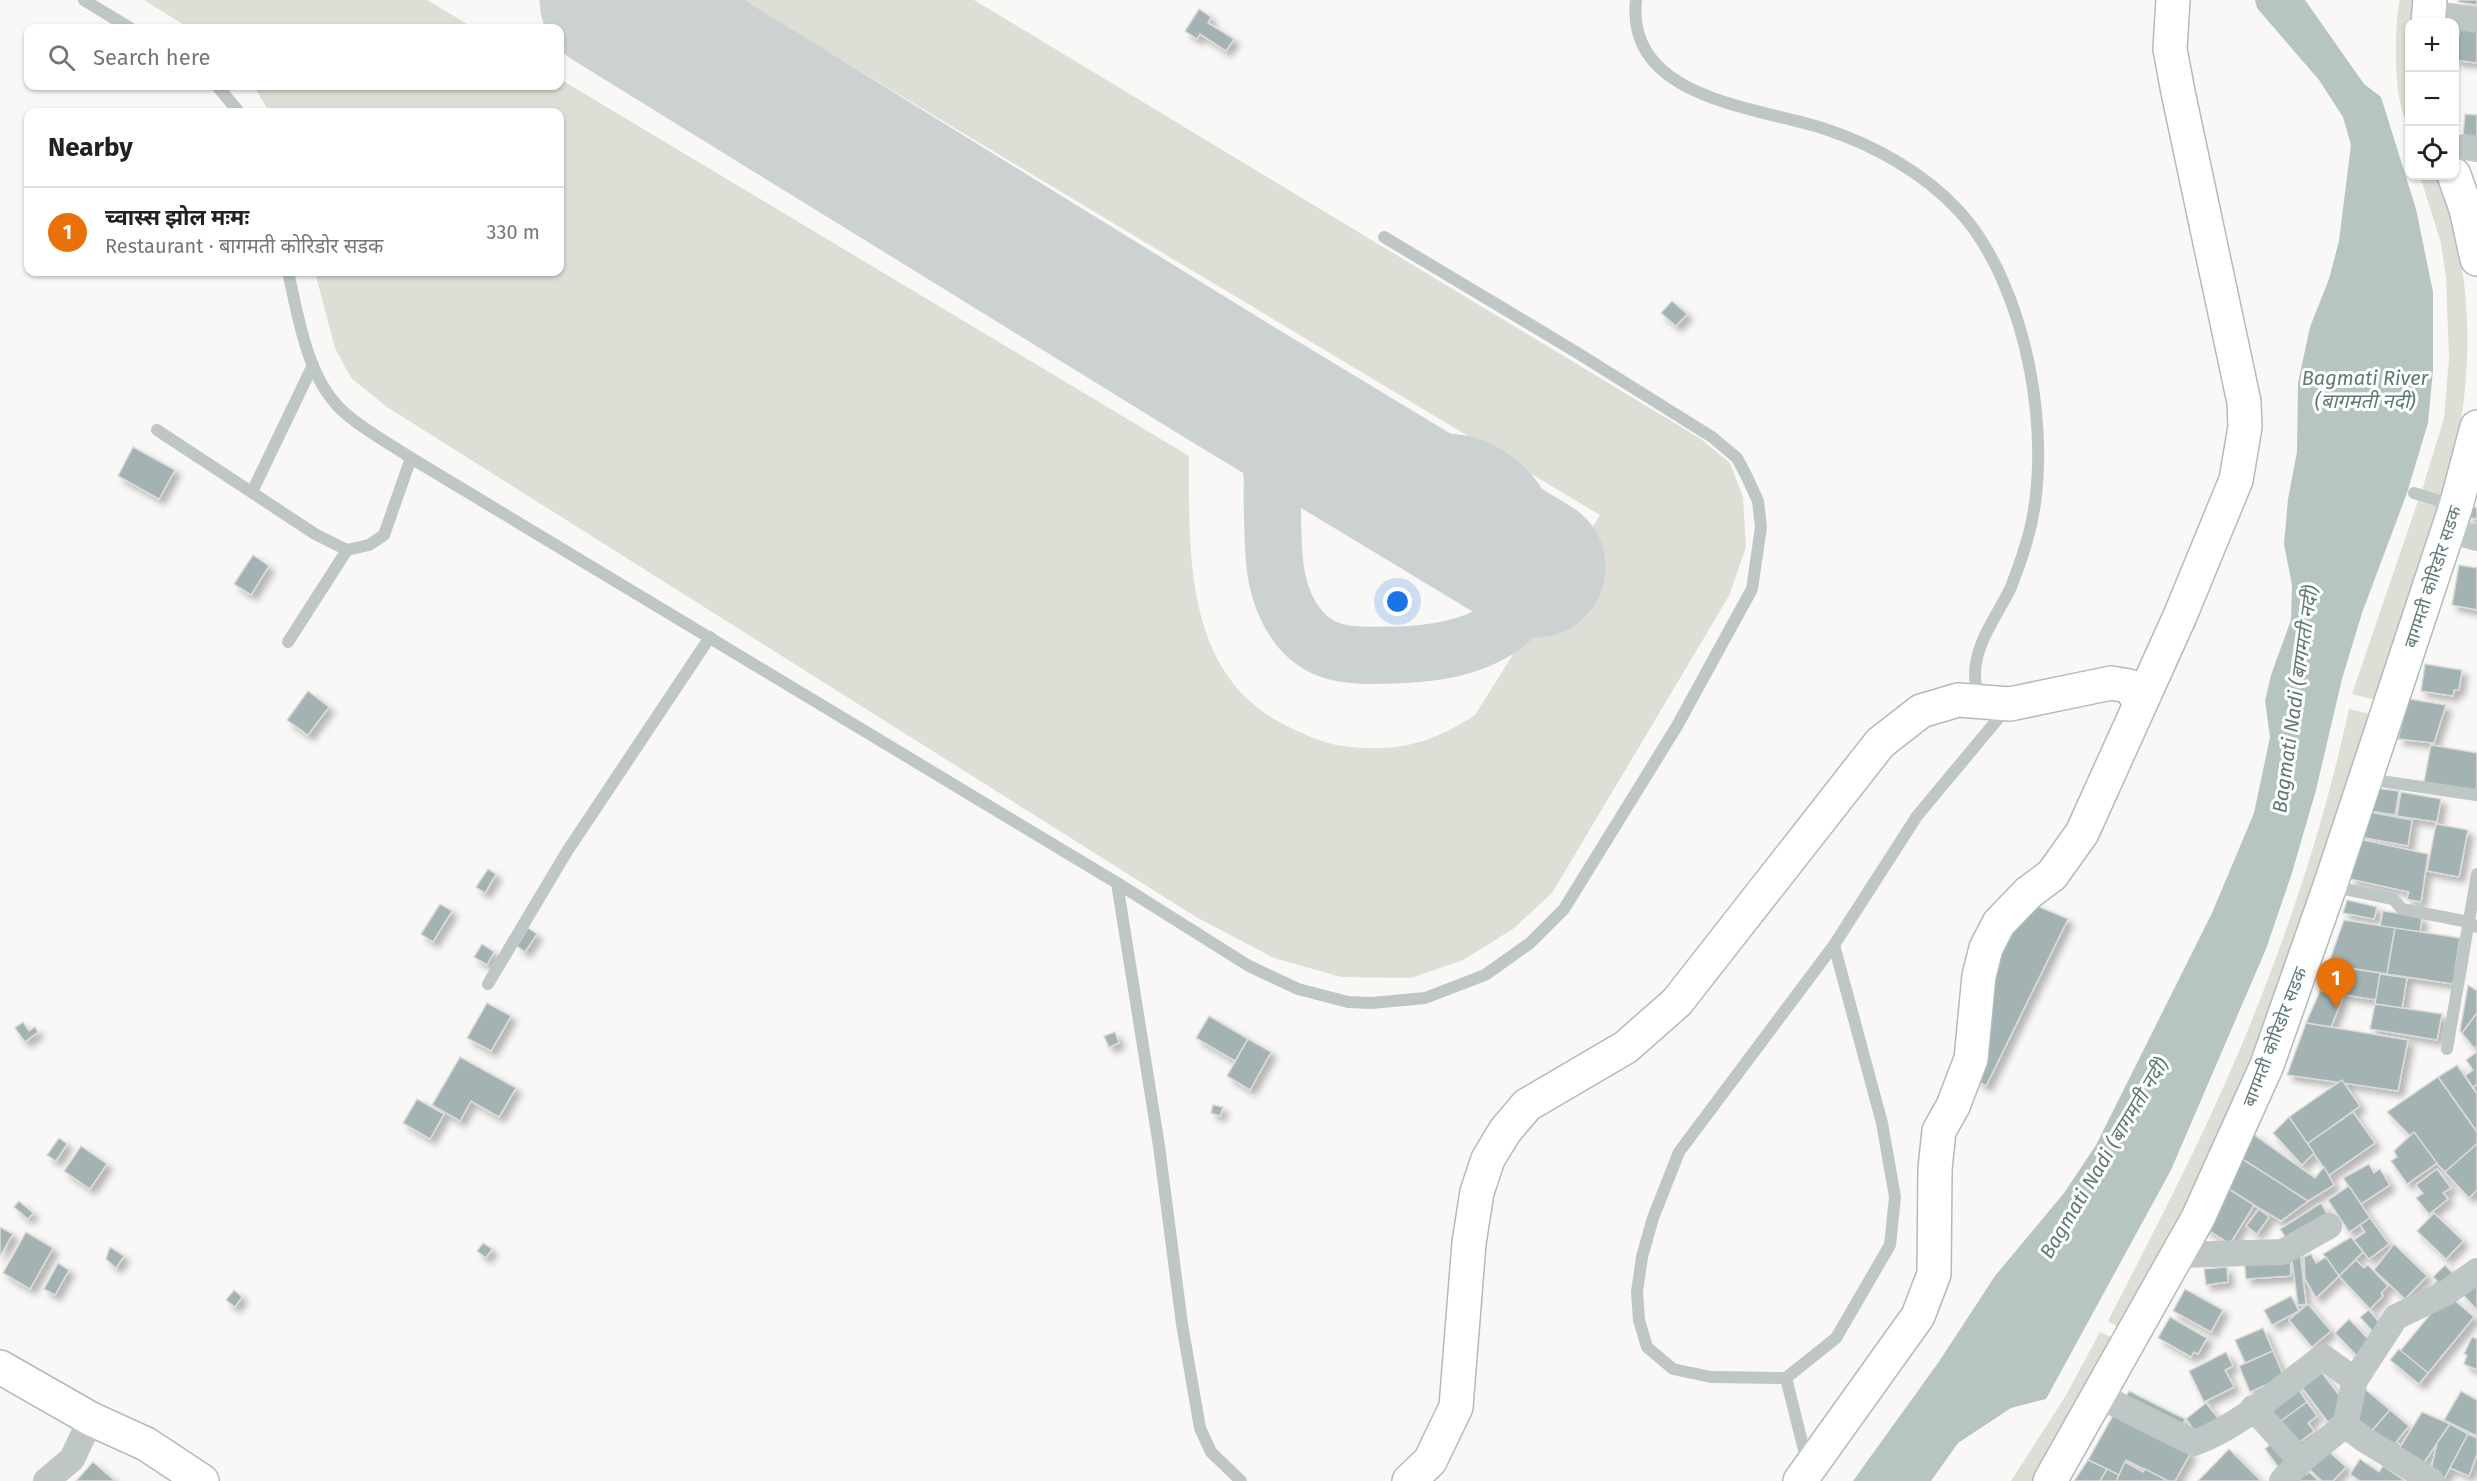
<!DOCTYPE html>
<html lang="en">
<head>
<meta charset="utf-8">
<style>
	body { margin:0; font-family:"Fira Sans","Noto Sans Devanagari",sans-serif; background:#f2f2f2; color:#202124 }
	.controls { position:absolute; right:18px; top:18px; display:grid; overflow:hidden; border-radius:12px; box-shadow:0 2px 4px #0004 }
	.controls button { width:54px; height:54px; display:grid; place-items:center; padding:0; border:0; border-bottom:2px solid #e0e0e0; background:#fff; color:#202124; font:30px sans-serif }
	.you { position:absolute; left:1398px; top:602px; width:21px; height:21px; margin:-15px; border:4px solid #fff; border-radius:50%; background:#1a73e8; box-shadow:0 0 0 9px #1a73e833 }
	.badge { display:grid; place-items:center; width:39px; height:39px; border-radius:50%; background:#d93025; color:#fff; font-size:20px; font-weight:700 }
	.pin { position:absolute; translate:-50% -50px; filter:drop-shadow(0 2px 3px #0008) }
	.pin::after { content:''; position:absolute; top:32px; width:21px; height:18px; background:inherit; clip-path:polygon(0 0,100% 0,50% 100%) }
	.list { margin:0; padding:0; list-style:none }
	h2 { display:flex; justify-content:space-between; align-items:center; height:78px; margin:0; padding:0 24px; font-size:26px }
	h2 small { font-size:20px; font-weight:400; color:#757577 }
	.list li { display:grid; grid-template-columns:39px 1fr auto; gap:18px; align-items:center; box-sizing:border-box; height:90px; padding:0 24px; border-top:2px solid #e0e0e0 }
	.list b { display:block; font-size:22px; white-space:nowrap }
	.list p { margin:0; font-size:20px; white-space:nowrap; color:#757577 }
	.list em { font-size:20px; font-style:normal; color:#757577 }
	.icon { flex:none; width:33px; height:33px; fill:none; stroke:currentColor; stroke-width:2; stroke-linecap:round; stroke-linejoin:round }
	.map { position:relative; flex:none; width:2477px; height:1481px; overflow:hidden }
	.search { position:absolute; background:#fff; box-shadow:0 2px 4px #0004; left:24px; top:24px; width:540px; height:66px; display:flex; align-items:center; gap:15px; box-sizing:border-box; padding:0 21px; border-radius:12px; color:#757577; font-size:22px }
	.panel { position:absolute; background:#fff; box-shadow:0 2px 4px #0004; left:24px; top:108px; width:540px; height:168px; border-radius:12px }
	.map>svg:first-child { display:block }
	.green { fill:#ddded6 }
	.water { fill:#b6c5c2 }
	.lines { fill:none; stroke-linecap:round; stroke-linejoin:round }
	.taxiway { stroke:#ccd2d1; stroke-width:57 }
	.runway { stroke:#ccd2d1; stroke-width:141 }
	.building { fill:#a3b2b2; stroke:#dbdad9; stroke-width:1.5; filter:url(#shadow) }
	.secondary-casing { stroke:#b1bbbb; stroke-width:36 }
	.service { stroke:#bec6c6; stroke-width:12 }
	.minor { stroke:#bec6c6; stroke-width:26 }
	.secondary { stroke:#fff; stroke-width:33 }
	.labels { text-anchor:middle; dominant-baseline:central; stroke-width:6; stroke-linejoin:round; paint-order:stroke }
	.street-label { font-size:18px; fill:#617979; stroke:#fff }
	.water-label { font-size:20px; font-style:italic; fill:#617975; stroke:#fff }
</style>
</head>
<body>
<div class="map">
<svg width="2477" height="1481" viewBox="0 0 2477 1481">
	<defs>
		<filter id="shadow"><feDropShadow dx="5.5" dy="5.5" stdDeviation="3" flood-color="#0004"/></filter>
	</defs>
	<rect width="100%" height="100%" fill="#f9f8f7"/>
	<!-- green -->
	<g class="green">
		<polygon points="144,0 427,0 474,28 189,28"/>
		<path d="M741,0H974L1701,439L1730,463L1743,497L1746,547L1729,596L1552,893L1513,929L1463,960L1411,978L1341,977L1274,958L1196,917L387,407L351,378L335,348L315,272H560V112H269L254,86H560V79L1189,456C1189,556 1184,679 1291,728C1308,736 1323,743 1342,746C1395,753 1431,744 1475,715L1600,515Z"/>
		<path d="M2400,0H2419L2417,22H2410L2409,124C2393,108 2394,23 2400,0Z"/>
		<path d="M2420,176H2438C2477,281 2476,390 2443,497L2422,490L2444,418L2449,358L2446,278L2441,243Z"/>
		<polygon points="2418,501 2439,507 2375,700 2352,694"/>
		<path d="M2349,709L2370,714L2278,996L2230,1116L2124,1331L2108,1321C2163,1214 2220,1105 2263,992C2299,900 2328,806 2349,709Z"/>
		<polygon points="2100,1332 2119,1341 2033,1481 2011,1481 2065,1397"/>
	</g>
	<!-- water -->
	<polygon class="water" points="2255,0 2305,0 2364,84 2381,97 2416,209 2433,292 2433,370 2428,423 2407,493 2362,613 2342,679 2316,790 2292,873 2266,949 2171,1170 2046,1399 2011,1408 1958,1443 1931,1481 1853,1481 1938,1363 1995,1276 2064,1193 2096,1145 2212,913 2254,813 2270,737 2265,701 2271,675 2291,620 2292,585 2284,544 2288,499 2297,452 2298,383 2310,327 2329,279 2339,241 2351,145 2343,117 2319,80 2257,8"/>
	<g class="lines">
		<!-- taxiway -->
		<path class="taxiway" d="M1229,382C1245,409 1264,436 1271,467C1273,477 1272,489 1272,499C1274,545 1269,591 1300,629C1324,658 1358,656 1392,655C1467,654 1551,630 1531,536C1524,506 1507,484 1480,470C1454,456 1419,465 1390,460C1370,457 1349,449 1329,443"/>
		<!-- runway -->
		<polyline class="runway" points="610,0 1229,382 1535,567"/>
	</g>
	<!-- building -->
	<g class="building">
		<polygon points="2459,0 2477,0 2477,5 2458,2"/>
		<polygon points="1199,9 1211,17 1208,23 1234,39 1226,51 1200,34 1197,39 1185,31"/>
		<polygon points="2460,26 2477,28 2477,63 2454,60 2454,34 2459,35"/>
		<polygon points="2465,114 2477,115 2477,137 2463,135"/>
		<polygon points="1672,301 1687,314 1676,326 1661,313"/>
		<polygon points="133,447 175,470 159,499 118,476"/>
		<polygon points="2469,506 2477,508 2477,519 2467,517"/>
		<polygon points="253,555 269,566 251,595 234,584"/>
		<polygon points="2459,565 2477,568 2477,610 2452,605"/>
		<polygon points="2425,664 2462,670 2459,690 2454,690 2453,696 2421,691"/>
		<polygon points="308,691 329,707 308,735 287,720"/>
		<polygon points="2409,699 2446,705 2434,743 2398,739"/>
		<polygon points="2431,745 2477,753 2477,792 2424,782"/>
		<polygon points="2373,788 2399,791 2395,815 2370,811"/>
		<polygon points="2401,792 2441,799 2437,822 2397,816"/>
		<polygon points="2364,811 2412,820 2408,846 2360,837"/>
		<polygon points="2436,824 2468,830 2459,877 2427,871"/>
		<polygon points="2359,839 2428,854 2421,902 2407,899 2409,892 2350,879"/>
		<polygon points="488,869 496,874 485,893 476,887"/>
		<polygon points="2347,900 2377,907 2374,919 2343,913"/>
		<polygon points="440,904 452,911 433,942 421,934"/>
		<polygon points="2035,905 2068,919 1986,1086 1976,1080 1996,954 2013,922"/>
		<polygon points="2383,911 2422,917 2420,932 2380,926"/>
		<polygon points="2344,920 2395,928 2387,974 2328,965"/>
		<polygon points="528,928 537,934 525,952 517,946"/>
		<polygon points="2395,928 2460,938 2453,984 2387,974"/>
		<polygon points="482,944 494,952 487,965 474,957"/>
		<polygon points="2328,965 2380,973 2376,1000 2320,991"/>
		<polygon points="2380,974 2407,978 2402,1008 2375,1004"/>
		<polygon points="2468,985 2477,991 2477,1013 2462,1033 2460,1031"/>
		<polygon points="2320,991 2344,995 2331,1027 2306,1023"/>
		<polygon points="487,1003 511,1016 491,1051 467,1038"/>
		<polygon points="2375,1004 2442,1014 2437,1040 2370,1029"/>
		<polygon points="2477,1013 2477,1046 2474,1048 2462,1033"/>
		<polygon points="1209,1016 1248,1039 1235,1061 1196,1038"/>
		<polygon points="23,1022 29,1031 35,1027 38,1032 25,1042 15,1028"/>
		<polygon points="2306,1023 2408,1040 2398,1091 2287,1075"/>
		<polygon points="1115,1032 1119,1043 1109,1047 1104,1036"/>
		<polygon points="1248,1039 1271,1052 1250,1090 1227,1076"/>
		<polygon points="2477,1052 2477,1084 2473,1087 2465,1076 2473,1070 2466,1060"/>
		<polygon points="460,1057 516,1088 499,1117 471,1101 460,1121 432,1105"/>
		<polygon points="2457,1065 2477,1094 2477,1132 2438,1077"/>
		<polygon points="2438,1077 2477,1132 2477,1144 2445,1172 2387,1112"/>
		<polygon points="2342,1080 2360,1106 2307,1144 2289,1117"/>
		<polygon points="417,1099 444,1114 430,1139 403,1123"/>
		<polygon points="1213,1105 1223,1107 1220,1116 1211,1113"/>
		<polygon points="2353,1112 2375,1143 2329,1175 2307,1144"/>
		<polygon points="2289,1117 2314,1153 2302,1165 2273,1133"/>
		<polygon points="2250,1132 2315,1178 2324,1167 2334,1185 2308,1201 2239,1157"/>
		<polygon points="2414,1132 2437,1163 2407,1184 2391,1161 2397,1157 2394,1151"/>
		<polygon points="59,1138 67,1144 56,1161 47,1155"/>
		<polygon points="2477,1144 2477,1190 2469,1198 2445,1172"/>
		<polygon points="81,1146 107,1164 90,1189 64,1171"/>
		<polygon points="2239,1157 2308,1201 2281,1221 2254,1205 2224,1186"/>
		<polygon points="2369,1164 2374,1173 2380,1169 2390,1185 2361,1204 2343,1178"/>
		<polygon points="2437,1169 2451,1188 2443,1193 2448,1199 2429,1214 2416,1198 2423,1193 2416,1185"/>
		<polygon points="2224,1186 2254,1205 2230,1244 2200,1225"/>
		<polygon points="2349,1186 2370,1218 2349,1232 2328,1200"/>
		<polygon points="19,1201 33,1213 28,1219 14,1207"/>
		<polygon points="2321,1203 2327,1214 2288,1241 2280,1229"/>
		<polygon points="2259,1209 2269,1217 2257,1234 2246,1226"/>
		<polygon points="2434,1213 2463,1241 2446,1259 2417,1231"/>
		<polygon points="2370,1218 2389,1244 2369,1259 2354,1240 2365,1232 2360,1225"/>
		<polygon points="0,1227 13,1234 0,1256"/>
		<polygon points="26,1232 53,1248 30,1289 3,1273"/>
		<polygon points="2351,1237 2363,1252 2339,1276 2323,1254"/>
		<polygon points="483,1243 492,1249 486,1258 477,1251"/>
		<polygon points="2394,1244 2427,1276 2405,1299 2374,1270"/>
		<polygon points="110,1247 124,1256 116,1268 106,1259"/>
		<polygon points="2300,1251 2306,1304 2298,1305 2291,1253"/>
		<polygon points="2311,1254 2316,1263 2326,1257 2339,1276 2316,1298 2305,1279 2304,1257"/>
		<polygon points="2290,1256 2291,1276 2246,1279 2244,1258"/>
		<polygon points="2356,1260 2364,1268 2368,1265 2388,1286 2381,1293 2383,1296 2370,1309 2339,1276"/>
		<polygon points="58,1263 69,1270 55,1295 44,1289"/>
		<polygon points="2445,1265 2457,1278 2440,1291 2434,1284 2437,1281 2433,1277"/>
		<polygon points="2227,1267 2228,1282 2206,1285 2204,1269"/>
		<polygon points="2477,1277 2477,1309 2476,1309 2461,1292"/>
		<polygon points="2185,1289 2223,1310 2211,1332 2173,1311"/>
		<polygon points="234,1290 242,1297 235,1307 226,1300"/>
		<polygon points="2447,1294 2474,1317 2428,1373 2400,1351"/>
		<polygon points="2291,1296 2299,1311 2272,1325 2264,1310"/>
		<polygon points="2308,1304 2331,1331 2312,1347 2289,1320"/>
		<polygon points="2369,1310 2382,1326 2374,1333 2360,1317"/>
		<polygon points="2170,1317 2207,1338 2198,1354 2194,1352 2191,1357 2158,1338"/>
		<polygon points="2349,1319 2373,1344 2358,1357 2335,1333"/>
		<polygon points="2263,1328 2273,1351 2245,1363 2235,1340"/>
		<polygon points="2472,1337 2477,1339 2477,1370 2464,1364 2467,1355 2464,1354"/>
		<polygon points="2399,1349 2428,1373 2419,1384 2390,1360"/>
		<polygon points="2273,1351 2284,1377 2250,1392 2239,1366"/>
		<polygon points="2226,1352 2233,1366 2225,1370 2234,1387 2204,1402 2189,1371"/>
		<polygon points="2320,1370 2348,1407 2328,1422 2300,1385"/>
		<polygon points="2294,1383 2307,1402 2277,1424 2262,1406"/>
		<polygon points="2365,1389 2390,1410 2370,1433 2351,1416"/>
		<polygon points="2129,1391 2185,1419 2179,1433 2122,1404"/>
		<polygon points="2461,1391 2477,1400 2477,1436 2444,1420"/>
		<polygon points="2307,1402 2317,1416 2308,1423 2314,1431 2293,1447 2277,1424"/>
		<polygon points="2206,1403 2218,1418 2197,1434 2186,1419"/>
		<polygon points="2390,1410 2409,1426 2396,1442 2399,1444 2393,1452 2370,1433"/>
		<polygon points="2422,1412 2450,1424 2421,1467 2397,1452"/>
		<polygon points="2114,1414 2191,1452 2175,1481 2168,1481 2126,1460 2119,1475 2088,1460"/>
		<polygon points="2450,1424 2468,1434 2444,1479 2430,1475 2437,1443"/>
		<polygon points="2468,1434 2477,1438 2477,1454 2469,1476 2450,1468"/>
		<polygon points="2275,1441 2289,1461 2279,1468 2265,1449"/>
		<polygon points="2325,1448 2346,1467 2333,1481 2322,1481 2307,1467"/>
		<polygon points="2229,1449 2261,1481 2198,1481"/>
		<polygon points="2360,1459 2379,1472 2383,1466 2405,1481 2360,1481 2350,1474"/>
		<polygon points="2088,1460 2107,1469 2100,1481 2074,1481"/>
		<polygon points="93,1462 115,1481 76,1481"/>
		<polygon points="2125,1462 2143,1472 2145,1469 2168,1481 2116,1481"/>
		<polygon points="2298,1467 2307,1474 2309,1472 2319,1481 2284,1481"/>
		<polygon points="2107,1469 2119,1475 2116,1481 2100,1481"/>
	</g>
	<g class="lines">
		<defs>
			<g id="secondary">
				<polyline points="2428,22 2430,0"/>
				<polyline points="2454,175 2466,209 2477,259"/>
				<polyline points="0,1367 91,1419 146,1444 202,1481"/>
				<polyline points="1409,1481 1430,1461 1456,1407 1469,1243 1477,1192 1488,1159 1505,1131 1527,1105 1626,1047 1677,1002 1880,743 1921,711 1958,700 2010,704 2111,683 2129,686 2140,702"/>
				<polyline points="1800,1481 1918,1316 1934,1274 1935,1169 1939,1131 1953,1106 1971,1059 1979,976 1986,948 1999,923 2028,893 2052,875 2082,833 2180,616 2236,480 2245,427 2244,402 2178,92 2170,49 2173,0"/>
				<polyline points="2050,1481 2198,1218 2267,1065 2330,886 2456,506 2477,427"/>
			</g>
		</defs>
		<!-- secondary casing -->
		<use href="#secondary" class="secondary-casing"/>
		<!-- service -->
		<g class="service">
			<polyline points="84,0 130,28"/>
			<path d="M1636,0C1625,100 1759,107 1825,129C1874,145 1924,173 1959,211C2029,287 2057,451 2025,547C2021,561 2016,574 2011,587C1998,615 1976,641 1975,673C1975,682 1977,692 1978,701"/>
			<polyline points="217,86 239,112"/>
			<path d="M288,272C299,319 307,381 346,414C366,431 390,444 411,458L1117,883L1249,966L1298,989L1348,1002L1372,1003L1425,998L1485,975L1530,943L1564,909L1677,726L1752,589L1761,527L1758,501L1746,475L1737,458L1712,437L1576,352L1384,237"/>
			<polyline points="157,430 315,534 347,550 369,545 384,535 411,458"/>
			<polyline points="252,492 313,365"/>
			<polyline points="2414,493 2455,506"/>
			<polyline points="288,642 347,550"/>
			<polyline points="2367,779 2477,795"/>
			<polyline points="1117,883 1159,1146 1182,1324 1200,1428 1211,1452 1241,1481"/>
			<polyline points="2330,886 2393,899 2402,909 2469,922 2477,927"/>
			<polyline points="488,984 566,853 710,637"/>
			<polyline points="2447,1049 2477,874"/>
			<polyline points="1786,1378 1836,1338 1890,1245 1895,1197 1882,1123 1834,945"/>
			<polyline points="1807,1462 1786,1378 1711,1377 1673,1369 1647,1347 1639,1320 1637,1292 1642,1257 1653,1218 1679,1152 1834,945 1917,816 2007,708"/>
		</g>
		<!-- minor -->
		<g class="minor">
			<polyline points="2429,13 2477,20"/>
			<polyline points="2454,152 2465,147 2477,149"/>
			<polyline points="2448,530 2477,538"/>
			<polyline points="2177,1255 2283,1252 2329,1226"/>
			<path d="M2100,1396L2194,1443C2241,1426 2283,1386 2323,1357L2355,1380"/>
			<polyline points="2253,1408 2301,1461"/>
			<polyline points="2345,1425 2365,1440 2432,1481"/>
			<polyline points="46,1481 72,1459 91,1419"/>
			<polyline points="2282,1481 2301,1461 2345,1425 2355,1380 2396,1317 2446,1293 2477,1271"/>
		</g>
		<!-- secondary -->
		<use href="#secondary" class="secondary"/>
	</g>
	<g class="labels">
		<!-- street labels -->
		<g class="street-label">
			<text transform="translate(2433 577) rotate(-72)">बागमती कोरिडोर सडक</text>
			<text transform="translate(2275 1037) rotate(-69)">बागमती कोरिडोर सडक</text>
		</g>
		<!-- water labels -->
		<g class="water-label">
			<text x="2365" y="378">Bagmati River<tspan x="2365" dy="23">(बागमती नदी)</tspan></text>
			<text transform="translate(2295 699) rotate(-82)">Bagmati Nadi (बागमती नदी)</text>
			<text transform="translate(2104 1158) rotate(-59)">Bagmati Nadi (बागमती नदी)</text>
		</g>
	</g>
</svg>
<div class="controls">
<button>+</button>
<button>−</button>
<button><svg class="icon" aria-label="locate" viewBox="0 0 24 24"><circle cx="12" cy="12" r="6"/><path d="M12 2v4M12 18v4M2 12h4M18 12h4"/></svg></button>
</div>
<div class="you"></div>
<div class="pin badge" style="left:2336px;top:1008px;background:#e8710a">1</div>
<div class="search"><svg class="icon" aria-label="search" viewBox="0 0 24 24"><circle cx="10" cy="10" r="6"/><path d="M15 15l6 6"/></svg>Search here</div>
<section class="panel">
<h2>Nearby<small></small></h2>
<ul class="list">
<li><span class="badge" style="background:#e8710a">1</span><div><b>च्वास्स झोल मःमः</b><p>Restaurant · बागमती कोरिडोर सडक</p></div><em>330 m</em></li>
</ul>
</section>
</div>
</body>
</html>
